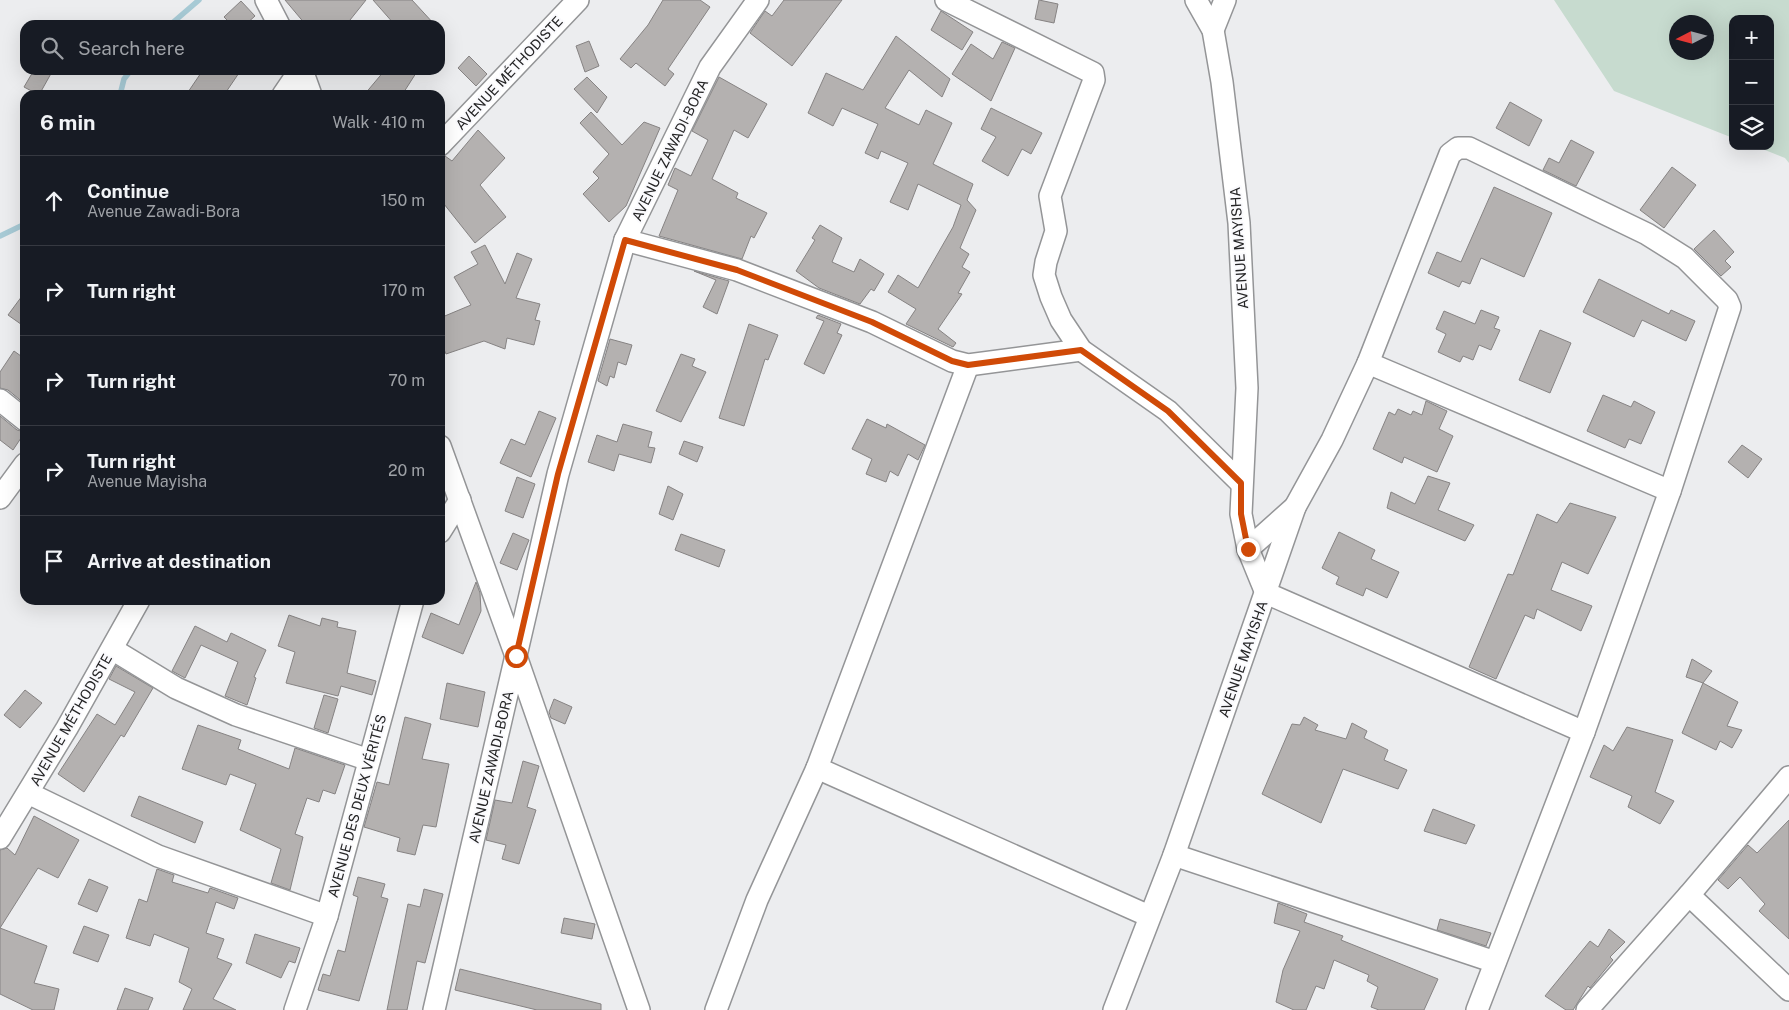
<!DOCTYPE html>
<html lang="en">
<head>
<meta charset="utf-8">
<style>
	body { margin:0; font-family:"Public Sans",sans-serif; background:#242831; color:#f1f3f6 }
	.controls { position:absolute; right:15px; top:15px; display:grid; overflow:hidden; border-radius:10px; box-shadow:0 5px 20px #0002 }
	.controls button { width:45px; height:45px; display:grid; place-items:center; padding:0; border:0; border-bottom:1px solid #363941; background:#171b24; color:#f1f3f6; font:25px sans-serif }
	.compass { position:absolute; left:1669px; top:15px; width:45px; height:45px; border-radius:50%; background:#171b24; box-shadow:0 5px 20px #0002; rotate:264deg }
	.stop { position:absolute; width:15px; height:15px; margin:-11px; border:4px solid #d04a07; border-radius:50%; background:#fff }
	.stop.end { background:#d04a07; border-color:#fff; box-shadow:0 1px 5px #0008 }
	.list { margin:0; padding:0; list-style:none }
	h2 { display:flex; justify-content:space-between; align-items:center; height:65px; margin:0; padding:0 20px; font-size:21px }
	h2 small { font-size:16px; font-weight:400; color:#9ea1a6 }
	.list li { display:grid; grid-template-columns:32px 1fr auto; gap:15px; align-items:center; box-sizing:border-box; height:90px; padding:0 20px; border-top:1px solid #363941 }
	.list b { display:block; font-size:19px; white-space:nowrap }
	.list p { margin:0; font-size:16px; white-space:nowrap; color:#9ea1a6 }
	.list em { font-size:16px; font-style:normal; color:#9ea1a6 }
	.icon { flex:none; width:28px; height:28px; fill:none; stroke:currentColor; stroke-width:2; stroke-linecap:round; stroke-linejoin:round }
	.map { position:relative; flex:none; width:1789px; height:1010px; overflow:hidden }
	.search { position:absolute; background:#171b24; box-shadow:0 5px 20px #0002; left:20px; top:20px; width:425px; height:55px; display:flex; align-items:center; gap:12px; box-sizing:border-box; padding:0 18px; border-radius:15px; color:#9ea1a6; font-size:19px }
	.panel { position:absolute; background:#171b24; box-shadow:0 5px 20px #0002; left:20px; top:90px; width:425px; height:515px; border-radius:15px }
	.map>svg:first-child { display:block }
	.green { fill:#c7dbcf; fill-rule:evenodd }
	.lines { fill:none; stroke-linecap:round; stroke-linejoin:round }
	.stream { stroke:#a7cad5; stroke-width:5.5 }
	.building { fill:#b4b1b0; stroke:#868383 }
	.street-casing { stroke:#949597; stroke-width:24 }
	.street { stroke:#fff; stroke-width:21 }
	.route { stroke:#d04a07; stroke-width:6 }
	.labels { text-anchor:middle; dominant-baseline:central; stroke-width:4; stroke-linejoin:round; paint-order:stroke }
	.street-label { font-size:14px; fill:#252526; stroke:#fafafd }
</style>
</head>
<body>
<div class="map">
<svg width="1789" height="1010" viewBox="0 0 1789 1010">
	<rect width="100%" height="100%" fill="#ecedef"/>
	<!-- green -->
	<path class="green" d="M1554,0H1789V163L1785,158L1755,146H1770V19H1733V138L1614,91ZM1676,22H1706V52H1676Z"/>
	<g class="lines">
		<!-- stream -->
		<g class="stream">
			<polyline points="170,25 199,0"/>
			<polyline points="120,95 124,79 131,70"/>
			<polyline points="0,236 25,224"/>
		</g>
	</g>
	<!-- building -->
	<g class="building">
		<polygon points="285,0 366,0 346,25 306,25"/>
		<polygon points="373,0 412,0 435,25 395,25"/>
		<polygon points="663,0 700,0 710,7 668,69 674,74 665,86 636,63 631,68 620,59 648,25"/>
		<polygon points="784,0 842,0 792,66 750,33 765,11 772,16"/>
		<polygon points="1039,0 1058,4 1054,23 1035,19"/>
		<polygon points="241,1 255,16 245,25 232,25 224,17"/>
		<polygon points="941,11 973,32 962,50 931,30"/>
		<polygon points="896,36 950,79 942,97 909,70 885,108 919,125 926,110 952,123 933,164 973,184 967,200 976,210 960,248 969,254 962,267 970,272 958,293 962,294 938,329 956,343 953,347 906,324 916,309 888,292 898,275 918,288 953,227 961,205 918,184 908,210 890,202 908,163 881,151 878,159 865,153 878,124 842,108 833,126 808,113 826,73 863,90"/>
		<polygon points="589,41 599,66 585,72 576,46"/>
		<polygon points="1002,42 1015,48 991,101 952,74 971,44 993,59"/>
		<polygon points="469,56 487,74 476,86 458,68"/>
		<polygon points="34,70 53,70 39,95 24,87"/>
		<polygon points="203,70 241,70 224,95 186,95"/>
		<polygon points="385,70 418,70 402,95 364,95"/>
		<polygon points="587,77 607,97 597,113 574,89"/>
		<polygon points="719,77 767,104 748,138 734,130 712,179 738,193 736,198 767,213 754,238 751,236 742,259 659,236 678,190 668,185 675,168 691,176 708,140 692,131"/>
		<polygon points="1510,102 1542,120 1529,146 1496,128"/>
		<polygon points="991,108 1042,133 1031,154 1022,149 1008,176 982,161 996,137 981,129"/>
		<polygon points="591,112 622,145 644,122 660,128 626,206 609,222 583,194 599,178 593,172 609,154 580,123"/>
		<polygon points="478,130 505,158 480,185 506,217 475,243 440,199 440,157 445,156 452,161"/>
		<polygon points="1571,140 1594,152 1576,186 1543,170 1549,158 1559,163"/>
		<polygon points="1672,167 1696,185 1664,228 1640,210"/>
		<polygon points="1494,187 1552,213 1524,277 1481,258 1470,284 1462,281 1459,287 1428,273 1437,252 1461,262"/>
		<polygon points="820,225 842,238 832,262 854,272 860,259 884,274 874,291 871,289 860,304 819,288 796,271 815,240 812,238"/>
		<polygon points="1714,230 1734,252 1725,261 1731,267 1721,276 1694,249"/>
		<polygon points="485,245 505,284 517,253 532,259 516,298 540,304 535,320 540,321 534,345 507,338 505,349 484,341 446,354 440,340 440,318 471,305 454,277 478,264 471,252"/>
		<polygon points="694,271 729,281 717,314 703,307 716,280"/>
		<polygon points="1599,279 1669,314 1671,310 1695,321 1686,341 1642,320 1634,337 1583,312"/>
		<polygon points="25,292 25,327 8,315"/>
		<polygon points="1481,310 1499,317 1494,328 1500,330 1491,350 1479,345 1473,360 1463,356 1460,362 1438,352 1446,334 1436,329 1444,311 1475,324"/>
		<polygon points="818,315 841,324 837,333 842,335 824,374 804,364 824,321 816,318"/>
		<polygon points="749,324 778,335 768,360 765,359 744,426 719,418"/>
		<polygon points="1540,330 1571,343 1550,393 1519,380"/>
		<polygon points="610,339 632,345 626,365 618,362 614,378 610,376 607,386 598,381"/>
		<polygon points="14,351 25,359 25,404 8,390 0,388 0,372"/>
		<polygon points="681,354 695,359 692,366 706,372 681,422 656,411"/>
		<polygon points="1603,395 1631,407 1634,401 1655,412 1641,444 1629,439 1625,448 1587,431"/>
		<polygon points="1426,401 1447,411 1439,429 1453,436 1437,472 1404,457 1402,463 1373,449 1389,412 1395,415 1398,409 1411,415 1413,411 1422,415"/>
		<polygon points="539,411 556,418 531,477 500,463 511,439 525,445"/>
		<polygon points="0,416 17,430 25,432 13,450 0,440"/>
		<polygon points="867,419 886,428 887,424 925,445 918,460 908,454 898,476 890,471 886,482 866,474 872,459 852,449"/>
		<polygon points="623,424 652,432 648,447 655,448 651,463 619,454 614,471 588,462 597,435 617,442"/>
		<polygon points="684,441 703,447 697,462 679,454"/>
		<polygon points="1742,445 1762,459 1748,478 1728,462"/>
		<polygon points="1428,476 1450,483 1438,510 1474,525 1465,541 1387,508 1391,492 1415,504"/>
		<polygon points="517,477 535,484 523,518 505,511"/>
		<polygon points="668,486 683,494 673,520 659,514"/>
		<polygon points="1570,503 1616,517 1588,574 1562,562 1551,590 1592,606 1581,631 1537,609 1534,619 1525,615 1496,679 1469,667 1508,574 1513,575 1537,514 1557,523"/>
		<polygon points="1339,532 1375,550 1371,559 1399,572 1387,598 1366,588 1363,596 1336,584 1339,577 1322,568"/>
		<polygon points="513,533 529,540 517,570 500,563"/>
		<polygon points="681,534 725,550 719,567 675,550"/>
		<polygon points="476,582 480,593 481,611 463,654 422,637 431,613 459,625"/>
		<polygon points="289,615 320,626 322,618 338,622 337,627 356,631 347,673 376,681 372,695 341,686 338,696 286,683 295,652 278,646"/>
		<polygon points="195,626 227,642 231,633 266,650 254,677 256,678 247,705 225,696 238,662 201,645 185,678 172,671"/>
		<polygon points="1692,659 1712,671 1703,683 1686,677"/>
		<polygon points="116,666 153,688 124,737 121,735 84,792 58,774 97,714 115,725 135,692 109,679"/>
		<polygon points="447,683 485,692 478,727 440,719"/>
		<polygon points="1703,683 1738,702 1727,726 1742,730 1732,748 1720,741 1716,750 1682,733"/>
		<polygon points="25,690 42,703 20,728 4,715"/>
		<polygon points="324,695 338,699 328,733 314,728"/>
		<polygon points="554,699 572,707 565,724 551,718 549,712"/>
		<polygon points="405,717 431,724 422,759 449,764 436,827 423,825 415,855 397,851 400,838 364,827 377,782 389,785"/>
		<polygon points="1304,717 1318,725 1315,730 1346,739 1352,723 1367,731 1364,738 1388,750 1384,760 1407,770 1398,789 1343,769 1321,823 1262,794 1292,724 1300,725"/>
		<polygon points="198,725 241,740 238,749 289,769 295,748 345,765 335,794 323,790 319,802 307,798 295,834 303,837 290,890 271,883 281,849 240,830 256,784 230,774 226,785 182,769"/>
		<polygon points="1627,727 1673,740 1655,792 1674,801 1660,824 1628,807 1632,796 1590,777 1604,745 1613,751"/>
		<polygon points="523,761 539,766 527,807 536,810 519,864 502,859 506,845 486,840 495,800 512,803"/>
		<polygon points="139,796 203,822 195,843 131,816"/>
		<polygon points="1433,809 1475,825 1466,844 1424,831"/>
		<polygon points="34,816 79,840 58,878 38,868 0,928 47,946 34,983 59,989 54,1010 33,1010 0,994 0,850 7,848 15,855"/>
		<polygon points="1789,820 1789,939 1759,911 1765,904 1740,877 1728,889 1718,880 1748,845 1757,853"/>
		<polygon points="157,869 174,875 172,882 208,893 210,888 238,898 234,909 216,902 206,933 224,939 217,958 232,964 213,999 236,1010 183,1010 192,989 179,982 189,948 154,934 150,946 126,938 139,899 147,902"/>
		<polygon points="358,877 385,884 381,897 388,899 359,1001 318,990 323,974 330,976 338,950 345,952 358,897 353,895"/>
		<polygon points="89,879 108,887 97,912 78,904"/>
		<polygon points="424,889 443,894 425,963 417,961 407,1010 387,1010 408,904 420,907"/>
		<polygon points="1278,903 1307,914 1304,922 1343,936 1341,940 1438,979 1424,1010 1379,1010 1371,1007 1378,987 1367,981 1369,975 1334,960 1324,989 1316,986 1306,1010 1294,1010 1276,1002 1283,970 1300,931 1274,923"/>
		<polygon points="564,918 595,924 592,939 561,933"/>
		<polygon points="1440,919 1491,933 1486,946 1437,930"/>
		<polygon points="84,926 109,935 98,962 73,953"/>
		<polygon points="1609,929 1625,942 1610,957 1613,960 1590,988 1588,986 1573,1010 1566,1010 1545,996 1590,941 1598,947"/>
		<polygon points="255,934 300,948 295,963 289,961 281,978 246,963"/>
		<polygon points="460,969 601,1004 601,1010 537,1010 455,990"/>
		<polygon points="125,988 153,998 148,1010 117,1010"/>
	</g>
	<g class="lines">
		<defs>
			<g id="street">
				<polyline points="266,0 279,25"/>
				<polyline points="946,0 1093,73 1094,80 1050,196 1056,231 1046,262 1044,275 1051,297 1061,320 1081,350 1168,411 1241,483"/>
				<polyline points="1196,0 1213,30 1222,82 1239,223 1247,388 1241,514 1248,549 1266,593"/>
				<polyline points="1213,30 1225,0"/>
				<polyline points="302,70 311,95"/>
				<polyline points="283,95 300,70"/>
				<polyline points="440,145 578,0"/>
				<polyline points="625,240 737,270 872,322 952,361 968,365 1081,350"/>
				<polyline points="1368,363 1450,154 1458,148 1469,148 1647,234 1685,258 1727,300 1730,307 1670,491 1584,732 1477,1010"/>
				<polyline points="0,400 25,420"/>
				<polyline points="440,446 516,656 639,1010"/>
				<polyline points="0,498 25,464"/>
				<polyline points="440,532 460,500"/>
				<polyline points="1248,549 1295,507 1332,440 1368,363 1670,491"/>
				<polyline points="1266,593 1584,732"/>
				<polyline points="112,649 176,688 236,715 369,760"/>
				<polyline points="817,768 1149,916"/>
				<polyline points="28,793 158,856 327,916"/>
				<polyline points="0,838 67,728 139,600"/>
				<polyline points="1174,855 1495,962"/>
				<polyline points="1689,895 1789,990"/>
				<polyline points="295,1010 327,916 413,600"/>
				<polyline points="434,1010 558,474 625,240 710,67 758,0"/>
				<polyline points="716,1010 757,900 817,768 968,365"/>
				<polyline points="1114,1010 1174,855 1295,507"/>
				<polyline points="1587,1010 1689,895 1789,777"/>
			</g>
		</defs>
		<!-- street casing -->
		<use href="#street" class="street-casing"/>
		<!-- street -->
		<use href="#street" class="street"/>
	</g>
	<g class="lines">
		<!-- route -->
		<polyline class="route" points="516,656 558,474 625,240 737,270 872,322 952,361 968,365 1081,350 1168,411 1241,483 1241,514 1248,549"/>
	</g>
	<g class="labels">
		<!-- street labels -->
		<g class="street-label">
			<text transform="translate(509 73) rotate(-47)">AVENUE MÉTHODISTE</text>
			<text transform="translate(670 150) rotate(-64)">AVENUE ZAWADI-BORA</text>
			<text transform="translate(1239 248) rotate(-94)">AVENUE MAYISHA</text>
			<text transform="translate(1243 659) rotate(-71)">AVENUE MAYISHA</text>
			<text transform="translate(71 720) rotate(-60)">AVENUE MÉTHODISTE</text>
			<text transform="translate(491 767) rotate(-77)">AVENUE ZAWADI-BORA</text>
			<text transform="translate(357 806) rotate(-75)">AVENUE DES DEUX VÉRITÉS</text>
		</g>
	</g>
</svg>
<div class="controls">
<button>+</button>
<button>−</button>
<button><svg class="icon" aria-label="layers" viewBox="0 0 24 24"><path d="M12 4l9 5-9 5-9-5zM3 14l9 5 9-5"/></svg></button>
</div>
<svg class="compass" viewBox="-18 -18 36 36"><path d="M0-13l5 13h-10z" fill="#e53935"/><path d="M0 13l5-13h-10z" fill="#9ea1a6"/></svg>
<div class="stop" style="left:516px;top:656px"></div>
<div class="stop end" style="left:1248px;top:549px"></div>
<div class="search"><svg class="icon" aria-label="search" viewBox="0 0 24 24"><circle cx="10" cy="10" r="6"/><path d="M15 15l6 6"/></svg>Search here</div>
<section class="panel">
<h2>6 min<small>Walk · 410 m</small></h2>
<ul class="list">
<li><svg class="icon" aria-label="ahead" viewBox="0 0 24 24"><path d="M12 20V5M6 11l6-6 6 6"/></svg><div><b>Continue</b><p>Avenue Zawadi-Bora</p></div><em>150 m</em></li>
<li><svg class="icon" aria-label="right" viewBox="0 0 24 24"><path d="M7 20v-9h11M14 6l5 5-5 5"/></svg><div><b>Turn right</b></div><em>170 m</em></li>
<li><svg class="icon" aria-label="right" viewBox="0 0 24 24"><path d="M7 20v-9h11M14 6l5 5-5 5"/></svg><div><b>Turn right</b></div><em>70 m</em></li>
<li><svg class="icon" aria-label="right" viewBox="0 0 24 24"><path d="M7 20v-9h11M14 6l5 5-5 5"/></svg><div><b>Turn right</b><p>Avenue Mayisha</p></div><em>20 m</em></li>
<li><svg class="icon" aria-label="arrive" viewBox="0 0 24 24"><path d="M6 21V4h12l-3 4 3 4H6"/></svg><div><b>Arrive at destination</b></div></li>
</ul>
</section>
</div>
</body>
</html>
